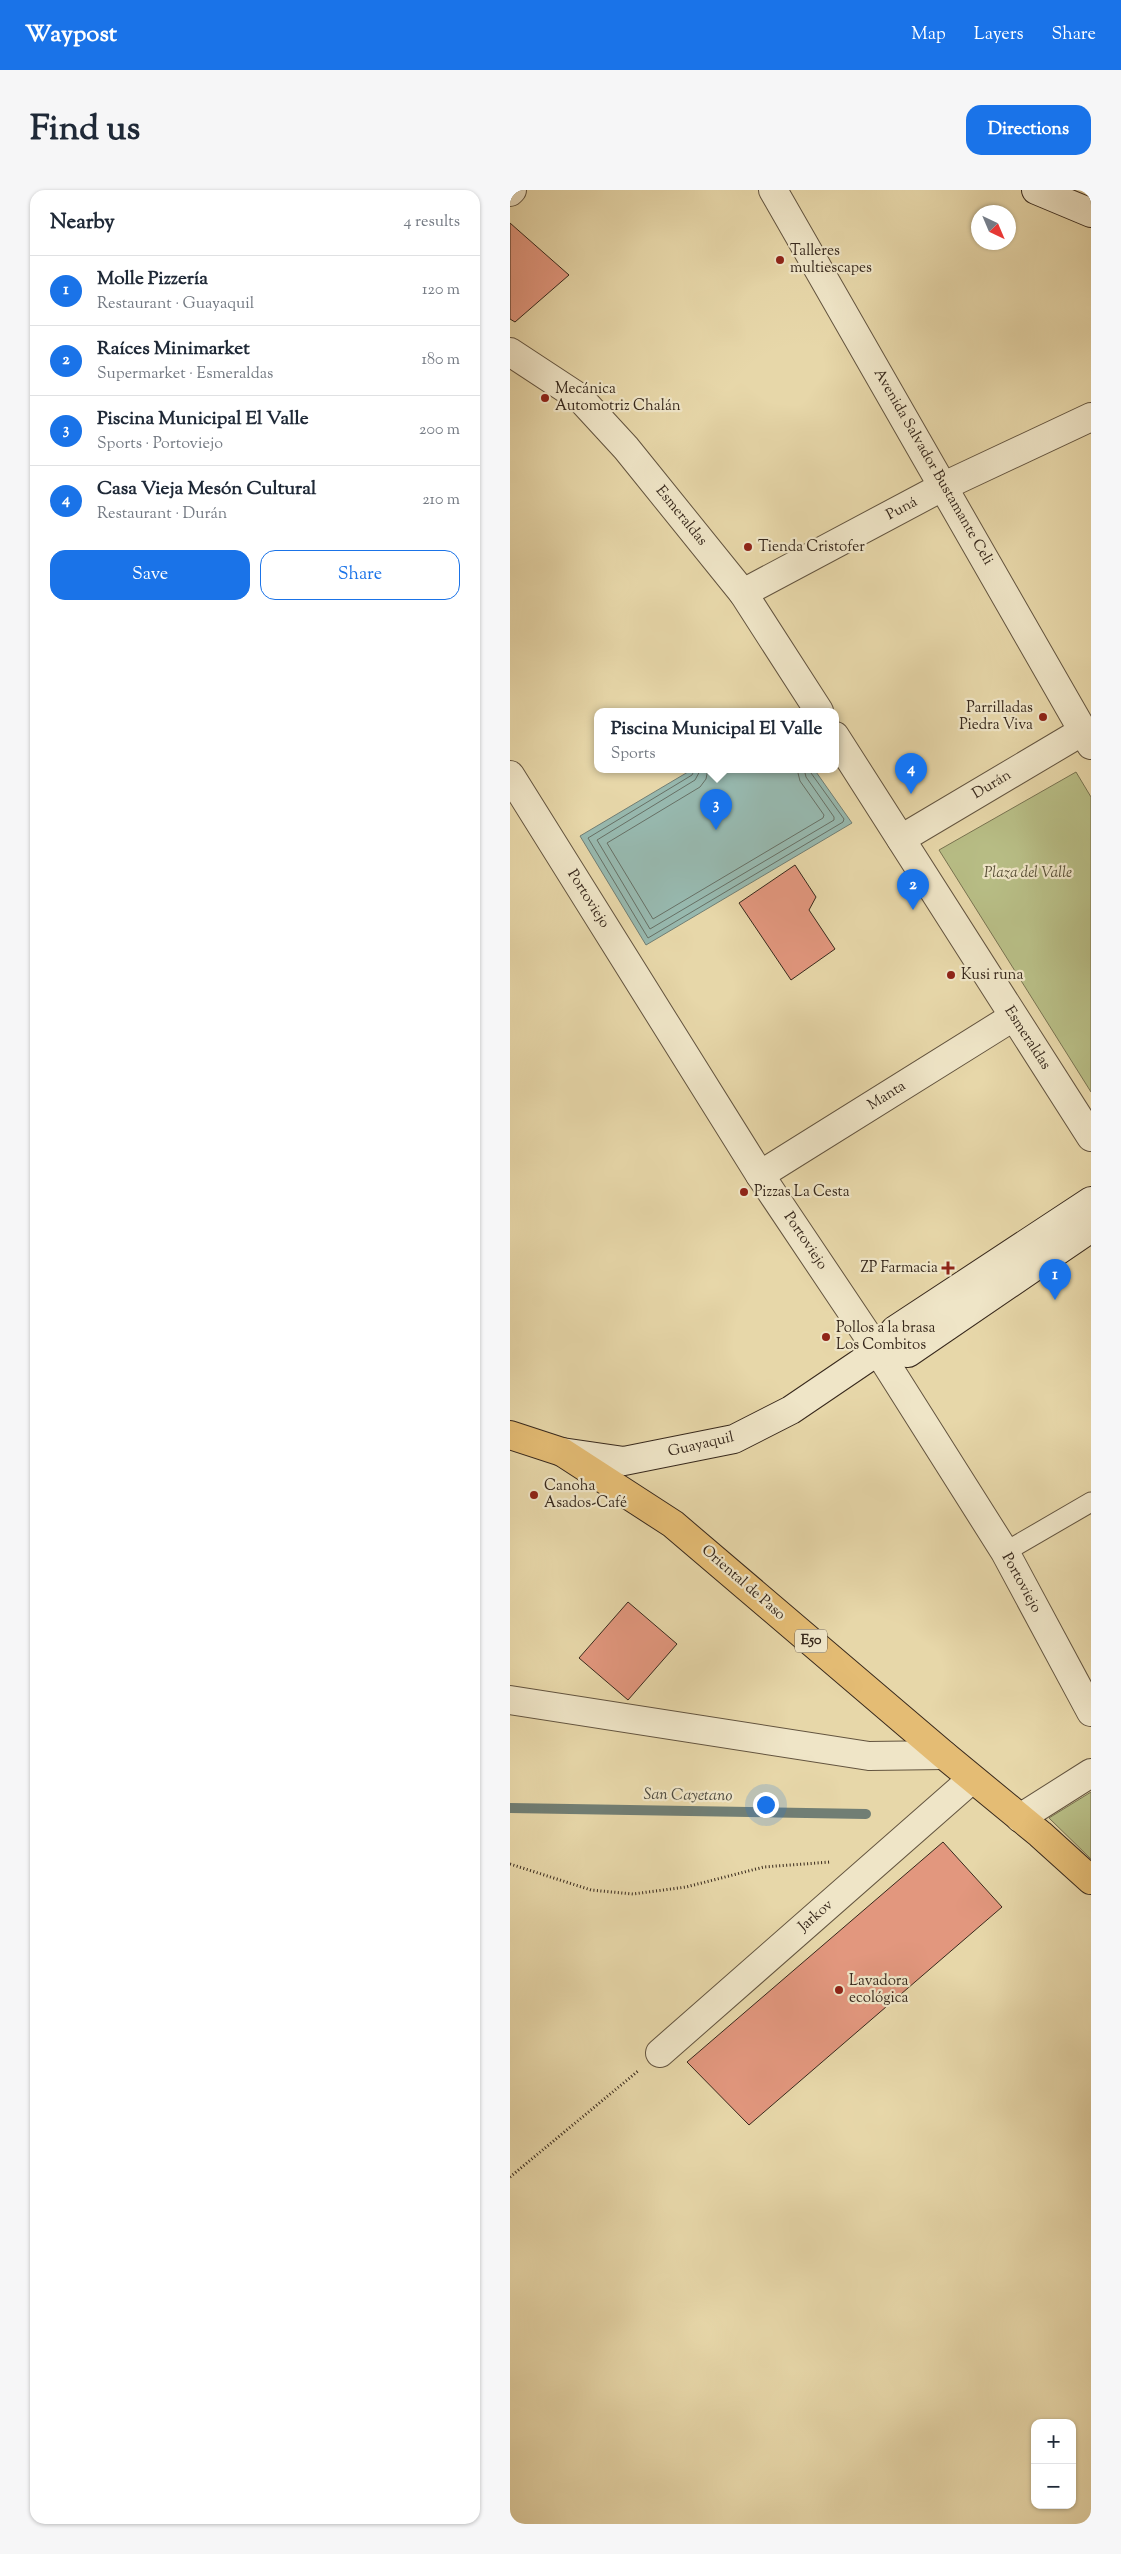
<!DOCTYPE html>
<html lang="en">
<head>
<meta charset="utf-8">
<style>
	body { margin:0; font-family:"Sorts Mill Goudy",serif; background:#f6f6f7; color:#1f2937 }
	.controls { position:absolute; right:15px; bottom:15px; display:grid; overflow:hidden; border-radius:10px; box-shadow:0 1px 4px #0004 }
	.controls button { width:45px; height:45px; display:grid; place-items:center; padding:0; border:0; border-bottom:1px solid #e0e1e3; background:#fff; color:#1f2937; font:25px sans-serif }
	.compass { position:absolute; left:461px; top:15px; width:45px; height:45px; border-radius:50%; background:#fff; box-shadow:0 1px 4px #0004; rotate:136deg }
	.you { position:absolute; left:255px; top:1614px; width:18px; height:18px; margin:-12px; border:4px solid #fff; border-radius:50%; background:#1a73e8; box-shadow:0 0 0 8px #1a73e833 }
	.badge { display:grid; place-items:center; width:32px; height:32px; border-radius:50%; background:#1a73e8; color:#fff; font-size:16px; font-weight:700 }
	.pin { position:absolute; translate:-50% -41px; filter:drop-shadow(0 1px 2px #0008) }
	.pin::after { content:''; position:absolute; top:26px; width:18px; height:15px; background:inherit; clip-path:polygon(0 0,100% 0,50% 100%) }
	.popup { position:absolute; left:84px; top:518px; width:245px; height:65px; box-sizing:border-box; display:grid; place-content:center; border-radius:10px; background:#fff; filter:drop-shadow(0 1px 4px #0005); font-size:16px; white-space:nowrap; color:#747a83 }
	.popup b { font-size:19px; color:#1f2937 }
	.popup::after { content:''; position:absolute; left:50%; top:100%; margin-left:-10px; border:10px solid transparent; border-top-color:#fff }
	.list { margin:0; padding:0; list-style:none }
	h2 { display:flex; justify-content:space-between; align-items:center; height:65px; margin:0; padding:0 20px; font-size:21px }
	h2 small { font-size:16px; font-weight:400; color:#747a83 }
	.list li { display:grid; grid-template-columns:32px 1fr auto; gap:15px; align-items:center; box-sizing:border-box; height:70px; padding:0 20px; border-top:1px solid #e0e1e3 }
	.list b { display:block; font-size:19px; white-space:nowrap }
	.list p { margin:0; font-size:16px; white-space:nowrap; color:#747a83 }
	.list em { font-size:16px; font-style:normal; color:#747a83 }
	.actions { display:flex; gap:10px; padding:15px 20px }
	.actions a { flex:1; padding:11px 0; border:1px solid #1a73e8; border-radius:15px; text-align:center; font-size:18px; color:#1a73e8 }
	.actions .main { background:#1a73e8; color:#fff }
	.map { position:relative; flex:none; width:581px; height:2334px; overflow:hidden; border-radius:15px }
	header { display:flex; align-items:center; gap:30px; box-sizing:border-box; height:70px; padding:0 25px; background:#1a73e8; color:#fff }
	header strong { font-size:24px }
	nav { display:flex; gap:28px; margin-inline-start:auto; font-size:18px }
	.intro { display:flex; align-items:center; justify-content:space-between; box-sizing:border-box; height:120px; padding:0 30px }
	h1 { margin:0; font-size:35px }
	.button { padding:12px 22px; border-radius:15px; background:#1a73e8; color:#fff; font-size:18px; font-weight:700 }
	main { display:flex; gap:30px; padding:0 30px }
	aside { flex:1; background:#fff; border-radius:15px; box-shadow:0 1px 4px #0004 }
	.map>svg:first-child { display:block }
	.green { fill:#b8be86; stroke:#787351 }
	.water { fill:#97b8ae; stroke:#717e74 }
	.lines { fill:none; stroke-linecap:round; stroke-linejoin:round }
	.shore { stroke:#677065; stroke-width:1 }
	.stream { stroke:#717e74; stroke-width:10 }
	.building { fill:#e2977e; stroke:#37281c }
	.lane-casing { stroke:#63543f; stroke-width:21 }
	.street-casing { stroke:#63543f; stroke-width:30 }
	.secondary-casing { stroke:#37281c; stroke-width:30 }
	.highway-casing { stroke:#37281c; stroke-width:30 }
	.path { stroke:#37281c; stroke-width:3; stroke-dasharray:1 2.5; stroke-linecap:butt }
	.lane { stroke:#efe5c7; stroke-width:19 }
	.street { stroke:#efe5c7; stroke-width:28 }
	.secondary { stroke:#efe5c7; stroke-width:28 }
	.highway { stroke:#e4bc74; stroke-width:28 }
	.poi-dot { fill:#8f2418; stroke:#efe5c7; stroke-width:2 }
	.labels { text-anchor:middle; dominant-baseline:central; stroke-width:4.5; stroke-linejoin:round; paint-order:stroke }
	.shield { fill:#efe5c7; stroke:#6e614f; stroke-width:1 }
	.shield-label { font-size:14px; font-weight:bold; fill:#37281c }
	.poi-label { font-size:15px; fill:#37281c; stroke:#efe5c7; text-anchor:start }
	.street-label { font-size:15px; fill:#37281c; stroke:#efe5c7 }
	.park-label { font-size:15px; font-style:italic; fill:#574e36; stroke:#efe5c7 }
	.water-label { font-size:16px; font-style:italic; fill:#4f4c40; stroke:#efe5c7 }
</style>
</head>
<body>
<header>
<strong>Waypost</strong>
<nav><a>Map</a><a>Layers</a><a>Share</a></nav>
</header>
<div class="intro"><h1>Find us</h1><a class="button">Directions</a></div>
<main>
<aside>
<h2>Nearby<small>4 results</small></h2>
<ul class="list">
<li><span class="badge">1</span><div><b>Molle Pizzería</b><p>Restaurant · Guayaquil</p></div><em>120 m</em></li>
<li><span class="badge">2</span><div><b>Raíces Minimarket</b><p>Supermarket · Esmeraldas</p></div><em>180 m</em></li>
<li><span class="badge">3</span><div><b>Piscina Municipal El Valle</b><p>Sports · Portoviejo</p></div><em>200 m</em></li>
<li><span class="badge">4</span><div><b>Casa Vieja Mesón Cultural</b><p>Restaurant · Durán</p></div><em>210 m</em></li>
</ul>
<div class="actions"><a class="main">Save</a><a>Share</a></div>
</aside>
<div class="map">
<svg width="581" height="2334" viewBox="0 0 581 2334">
	<rect width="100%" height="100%" fill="#e7d7a9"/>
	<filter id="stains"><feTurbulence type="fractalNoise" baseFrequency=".004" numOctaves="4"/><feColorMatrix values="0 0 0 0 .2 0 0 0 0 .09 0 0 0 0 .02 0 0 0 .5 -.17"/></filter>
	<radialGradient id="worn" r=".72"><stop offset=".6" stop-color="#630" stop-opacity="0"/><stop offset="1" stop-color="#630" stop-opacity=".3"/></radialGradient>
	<!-- green -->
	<g class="green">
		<polygon points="566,582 581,607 581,902 429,660"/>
		<polygon points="581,1602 581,1669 539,1628"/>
	</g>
	<!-- water -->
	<polygon class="water" points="183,579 304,579 342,633 136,755 70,646"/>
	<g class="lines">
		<!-- shore -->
		<g class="shore">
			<polyline points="185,579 182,585 78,648 138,748 333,632 334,629 301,583 301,579"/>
			<polyline points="191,579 185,590 87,650 140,739 324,630 324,627 296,587 294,579"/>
			<polyline points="198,579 196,589 190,597 97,653 143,729 313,628 314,625 290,591 287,579"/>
		</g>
		<!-- stream -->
		<polyline class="stream" points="0,1618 356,1624"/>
	</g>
	<!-- building -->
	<g class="building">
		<polygon points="0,33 59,85 5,132 0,129"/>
		<polygon points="285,675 306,707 299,720 325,759 281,790 229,713"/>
		<polygon points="118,1412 167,1454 118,1510 69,1468"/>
		<polygon points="433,1652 492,1717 239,1935 177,1872"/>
	</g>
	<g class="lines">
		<defs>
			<polyline id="lane" points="495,1362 581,1312"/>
			<g id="street">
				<polyline points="263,0 581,555"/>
				<polyline points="0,2 2,0"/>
				<polyline points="0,162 70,208 116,258 233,403 309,521"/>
				<polyline points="233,403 434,296 581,227"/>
				<polyline points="325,546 581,947"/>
				<polyline points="0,585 250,985 368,1161 495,1362 581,1522"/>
				<polyline points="391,649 573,541"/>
				<polyline points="250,985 503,827"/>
				<polyline points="0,1510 359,1566 434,1565"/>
				<polyline points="510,1628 581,1583"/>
				<polyline points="150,1863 462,1589"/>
			</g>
			<g id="secondary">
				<polyline points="526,0 581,23"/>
				<polyline points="368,1161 398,1163 581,1038"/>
				<polyline points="52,1262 114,1271 224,1249 281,1220 368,1161 385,1140 581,1011"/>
			</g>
			<polyline id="highway" points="0,1245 52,1262 163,1334 434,1565 530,1644 581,1690"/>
		</defs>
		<!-- lane casing -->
		<use href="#lane" class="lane-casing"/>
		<!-- street casing -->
		<use href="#street" class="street-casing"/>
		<!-- secondary casing -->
		<use href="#secondary" class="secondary-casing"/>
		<!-- highway casing -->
		<use href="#highway" class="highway-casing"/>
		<!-- path -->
		<g class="path">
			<polyline points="0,1674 81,1700 123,1704 176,1697 254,1677 320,1672"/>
			<polyline points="0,1987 128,1881"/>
		</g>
		<!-- lane -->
		<use href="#lane" class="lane"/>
		<!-- street -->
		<use href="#street" class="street"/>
		<!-- secondary -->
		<use href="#secondary" class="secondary"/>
		<!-- highway -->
		<use href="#highway" class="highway"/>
	</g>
	<!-- markers -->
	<g class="poi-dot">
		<circle cx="270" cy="70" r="5"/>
		<circle cx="35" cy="208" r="5"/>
		<circle cx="238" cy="357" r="5"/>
		<circle cx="533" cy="527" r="5"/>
		<circle cx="441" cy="785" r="5"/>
		<circle cx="234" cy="1002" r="5"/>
		<path d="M435.5 1070.5h5v5h5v5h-5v5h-5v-5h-5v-5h5z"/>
		<circle cx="316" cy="1147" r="5"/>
		<circle cx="24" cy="1305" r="5"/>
		<circle cx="329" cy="1800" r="5"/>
	</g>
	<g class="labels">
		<!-- shield labels -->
		<rect class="shield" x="285" y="1439.5" width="32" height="23" rx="4"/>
		<g class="shield-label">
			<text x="301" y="1451">E50</text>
		</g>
		<!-- poi labels -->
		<g class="poi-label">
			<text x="280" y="61">Talleres<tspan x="280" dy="17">multiescapes</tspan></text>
			<text x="45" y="199">Mecánica<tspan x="45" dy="17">Automotriz Chalán</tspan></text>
			<text x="248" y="357">Tienda Cristofer</text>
			<text x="523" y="518" text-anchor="end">Parrilladas<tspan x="523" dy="17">Piedra Viva</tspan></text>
			<text x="451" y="785">Kusi runa</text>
			<text x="244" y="1002">Pizzas La Cesta</text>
			<text x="428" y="1078" text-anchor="end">ZP Farmacia</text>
			<text x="326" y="1138">Pollos a la brasa<tspan x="326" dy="17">Los Combitos</tspan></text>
			<text x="34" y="1296">Canoha<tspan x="34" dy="17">Asados-Café</tspan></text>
			<text x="339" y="1791">Lavadora<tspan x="339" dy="17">ecológica</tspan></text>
		</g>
		<!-- street labels -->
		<g class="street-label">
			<text transform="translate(423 277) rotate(60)">Avenida Salvador Bustamante Celi</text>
			<text transform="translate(392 319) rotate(-28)">Puná</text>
			<text transform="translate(171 326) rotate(51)">Esmeraldas</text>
			<text transform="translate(482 595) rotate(-31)">Durán</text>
			<text transform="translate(78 709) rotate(58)">Portoviejo</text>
			<text transform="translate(517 848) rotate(57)">Esmeraldas</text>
			<text transform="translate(377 906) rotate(-32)">Manta</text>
			<text transform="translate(295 1051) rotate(56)">Portoviejo</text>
			<text transform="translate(191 1255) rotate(-13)">Guayaquil</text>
			<text transform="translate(233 1393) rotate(41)">Oriental de Paso</text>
			<text transform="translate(511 1393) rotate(61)">Portoviejo</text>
			<text transform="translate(306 1726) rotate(-41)">Jarkov</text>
		</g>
		<!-- park labels -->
		<g class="park-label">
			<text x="518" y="683">Plaza del Valle</text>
		</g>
		<!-- water labels -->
		<g class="water-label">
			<text transform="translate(178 1606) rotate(1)">San Cayetano</text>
		</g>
	</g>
	<rect width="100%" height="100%" filter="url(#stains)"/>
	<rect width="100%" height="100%" fill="url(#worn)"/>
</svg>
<div class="controls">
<button>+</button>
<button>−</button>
</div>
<svg class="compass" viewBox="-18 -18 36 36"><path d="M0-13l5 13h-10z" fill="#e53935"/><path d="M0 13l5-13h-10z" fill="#747a83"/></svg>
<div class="you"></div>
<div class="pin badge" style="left:545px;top:1110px">1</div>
<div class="pin badge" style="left:403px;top:720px">2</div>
<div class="pin badge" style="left:206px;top:640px">3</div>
<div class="popup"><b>Piscina Municipal El Valle</b>Sports</div>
<div class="pin badge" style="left:401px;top:604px">4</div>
</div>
</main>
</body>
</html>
